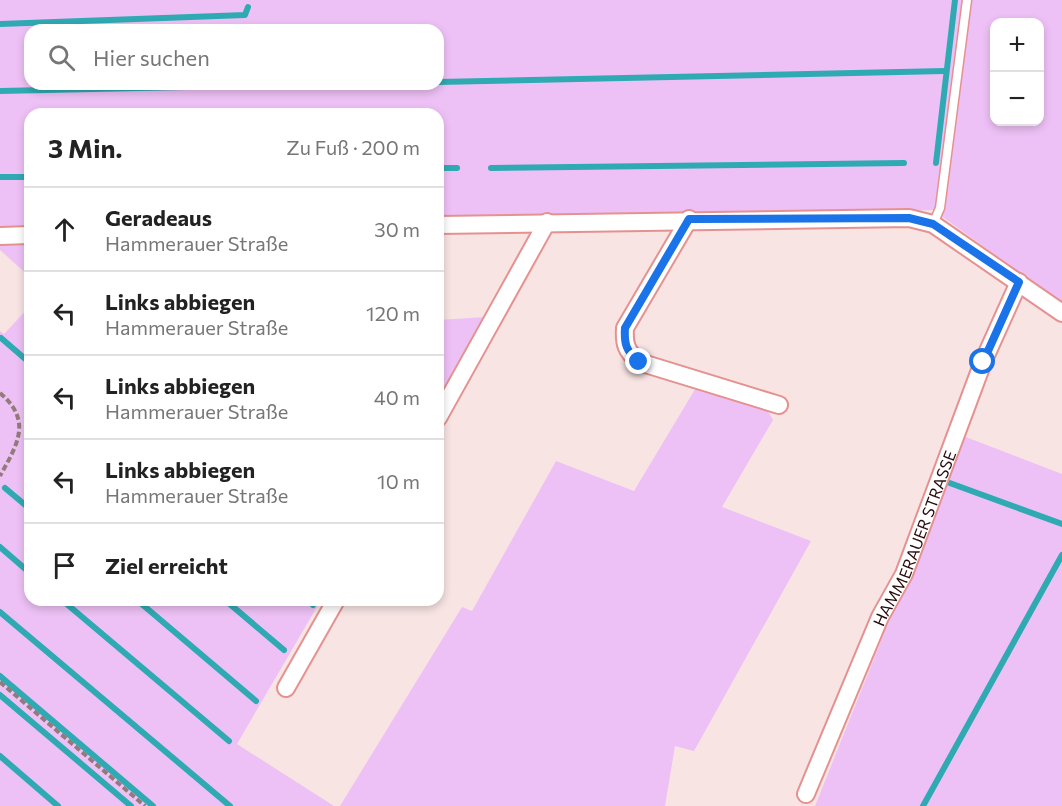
<!DOCTYPE html>
<html lang="de">
<head>
<meta charset="utf-8">
<style>
	body { margin:0; font-family:Commissioner,sans-serif; background:#f2f2f2; color:#222 }
	.controls { position:absolute; right:18px; top:18px; display:grid; overflow:hidden; border-radius:12px; box-shadow:0 3px 9px #0003 }
	.controls button { width:54px; height:54px; display:grid; place-items:center; padding:0; border:0; border-bottom:2px solid #e0e0e0; background:#fff; color:#222; font:30px sans-serif }
	.stop { position:absolute; width:18px; height:18px; margin:-14px; border:4px solid #1a73e8; border-radius:50%; background:#fff }
	.stop.end { background:#1a73e8; border-color:#fff; box-shadow:0 2px 6px #0008 }
	.list { margin:0; padding:0; list-style:none }
	h2 { display:flex; justify-content:space-between; align-items:center; height:78px; margin:0; padding:0 24px; font-size:26px }
	h2 small { font-size:20px; font-weight:400; color:#767676 }
	.list li { display:grid; grid-template-columns:39px 1fr auto; gap:18px; align-items:center; box-sizing:border-box; height:84px; padding:0 24px; border-top:2px solid #e0e0e0 }
	.list b { display:block; font-size:22px; white-space:nowrap }
	.list p { margin:0; font-size:20px; white-space:nowrap; color:#767676 }
	.list em { font-size:20px; font-style:normal; color:#767676 }
	.icon { flex:none; width:33px; height:33px; fill:none; stroke:currentColor; stroke-width:2; stroke-linecap:round; stroke-linejoin:round }
	.map { position:relative; flex:none; width:1062px; height:806px; overflow:hidden }
	.search { position:absolute; background:#fff; box-shadow:0 3px 9px #0003; left:24px; top:24px; width:420px; height:66px; display:flex; align-items:center; gap:15px; box-sizing:border-box; padding:0 21px; border-radius:18px; color:#767676; font-size:22px }
	.panel { position:absolute; background:#fff; box-shadow:0 3px 9px #0003; left:24px; top:108px; width:420px; height:498px; border-radius:18px }
	.map>svg:first-child { display:block }
	.green { fill:#eec1f6; fill-rule:evenodd }
	.lines { fill:none; stroke-linecap:round; stroke-linejoin:round }
	.stream { stroke:#30aab2; stroke-width:6 }
	.lane-casing { stroke:#e59190; stroke-width:11 }
	.street-casing { stroke:#e59190; stroke-width:20 }
	.path { stroke:#947b7b; stroke-width:4; stroke-dasharray:6 3; stroke-linecap:butt }
	.lane { stroke:#fff; stroke-width:8 }
	.street { stroke:#fff; stroke-width:16 }
	.route { stroke:#1a73e8; stroke-width:8 }
	.labels { text-anchor:middle; dominant-baseline:central; stroke-width:5; stroke-linejoin:round; paint-order:stroke }
	.street-label { font-size:16px; fill:#290a0b; stroke:#f6f6f6 }
</style>
</head>
<body>
<div class="map">
<svg width="1062" height="806" viewBox="0 0 1062 806">
	<rect width="100%" height="100%" fill="#f7e4e3"/>
	<!-- green -->
	<g class="green">
		<path d="M0,0H1062V303L933,210L438,223V114H30V235L0,236ZM994,22H1040V122H994ZM30,30H438V84H30Z"/>
		<polygon points="30,241 30,277 0,250 0,242"/>
		<polygon points="30,306 30,600 321,600 237,744 334,806 0,806 0,331 4,334"/>
		<polygon points="486,317 438,399 438,320"/>
		<polygon points="697,386 768,411 773,420 722,507 811,541 694,751 675,746 665,806 340,806 462,607 472,611 556,461 634,491"/>
		<polygon points="963,436 1062,474 1062,806 815,806"/>
	</g>
	<g class="lines">
		<!-- stream -->
		<g class="stream">
			<polyline points="0,24 245,15 248,7"/>
			<polyline points="438,82 945,71"/>
			<polyline points="0,91 321,84"/>
			<polyline points="936,163 955,0"/>
			<polyline points="438,168 457,168"/>
			<polyline points="491,168 904,163"/>
			<polyline points="0,177 30,177"/>
			<polyline points="1,338 30,363"/>
			<polyline points="29,435 30,436"/>
			<polyline points="947,482 1062,524"/>
			<polyline points="5,488 30,509"/>
			<polyline points="0,547 30,573"/>
			<polyline points="62,600 229,741"/>
			<polyline points="137,600 256,701"/>
			<polyline points="225,600 284,650"/>
			<polyline points="307,600 313,605"/>
			<polyline points="0,612 230,806"/>
			<polyline points="0,676 153,806"/>
			<polyline points="0,695 131,806"/>
			<polyline points="0,756 58,806"/>
			<polyline points="923,806 1062,555"/>
		</g>
		<defs>
			<polyline id="lane" points="933,224 940,208 967,0"/>
			<g id="street">
				<path d="M689,219L625,328C624,344 626,351 639,362L779,405"/>
				<polyline points="438,225 909,218 933,224 1062,313"/>
				<polyline points="0,236 30,235"/>
				<polyline points="438,418 547,222"/>
				<polyline points="286,688 336,600"/>
				<path id="s1" d="M806,794L880,617L904,574L983,362L1019,282"/>
			</g>
		</defs>
		<!-- lane casing -->
		<use href="#lane" class="lane-casing"/>
		<!-- street casing -->
		<use href="#street" class="street-casing"/>
		<!-- path -->
		<g class="path">
			<path d="M0,393C33,421 17,445 0,476"/>
			<polyline points="0,682 145,806"/>
		</g>
		<!-- lane -->
		<use href="#lane" class="lane"/>
		<!-- street -->
		<use href="#street" class="street"/>
	</g>
	<g class="lines">
		<!-- route -->
		<path class="route" d="M639,362C626,351 624,344 625,328L689,219L909,218L933,224L1019,282L983,362"/>
	</g>
	<g class="labels">
		<!-- street labels -->
		<g class="street-label">
			<text stroke="none"><textPath href="#s1" startOffset="278">HAMMERAUER STRASSE</textPath></text>
		</g>
	</g>
</svg>
<div class="controls">
<button>+</button>
<button>−</button>
</div>
<div class="stop" style="left:983px;top:362px"></div>
<div class="stop end" style="left:639px;top:362px"></div>
<div class="search"><svg class="icon" aria-label="search" viewBox="0 0 24 24"><circle cx="10" cy="10" r="6"/><path d="M15 15l6 6"/></svg>Hier suchen</div>
<section class="panel">
<h2>3 Min.<small>Zu Fuß · 200 m</small></h2>
<ul class="list">
<li><svg class="icon" aria-label="ahead" viewBox="0 0 24 24"><path d="M12 20V5M6 11l6-6 6 6"/></svg><div><b>Geradeaus</b><p>Hammerauer Straße</p></div><em>30 m</em></li>
<li><svg class="icon" aria-label="left" viewBox="0 0 24 24"><path d="M17 20v-9H6M10 6l-5 5 5 5"/></svg><div><b>Links abbiegen</b><p>Hammerauer Straße</p></div><em>120 m</em></li>
<li><svg class="icon" aria-label="left" viewBox="0 0 24 24"><path d="M17 20v-9H6M10 6l-5 5 5 5"/></svg><div><b>Links abbiegen</b><p>Hammerauer Straße</p></div><em>40 m</em></li>
<li><svg class="icon" aria-label="left" viewBox="0 0 24 24"><path d="M17 20v-9H6M10 6l-5 5 5 5"/></svg><div><b>Links abbiegen</b><p>Hammerauer Straße</p></div><em>10 m</em></li>
<li><svg class="icon" aria-label="arrive" viewBox="0 0 24 24"><path d="M6 21V4h12l-3 4 3 4H6"/></svg><div><b>Ziel erreicht</b></div></li>
</ul>
</section>
</div>
</body>
</html>
